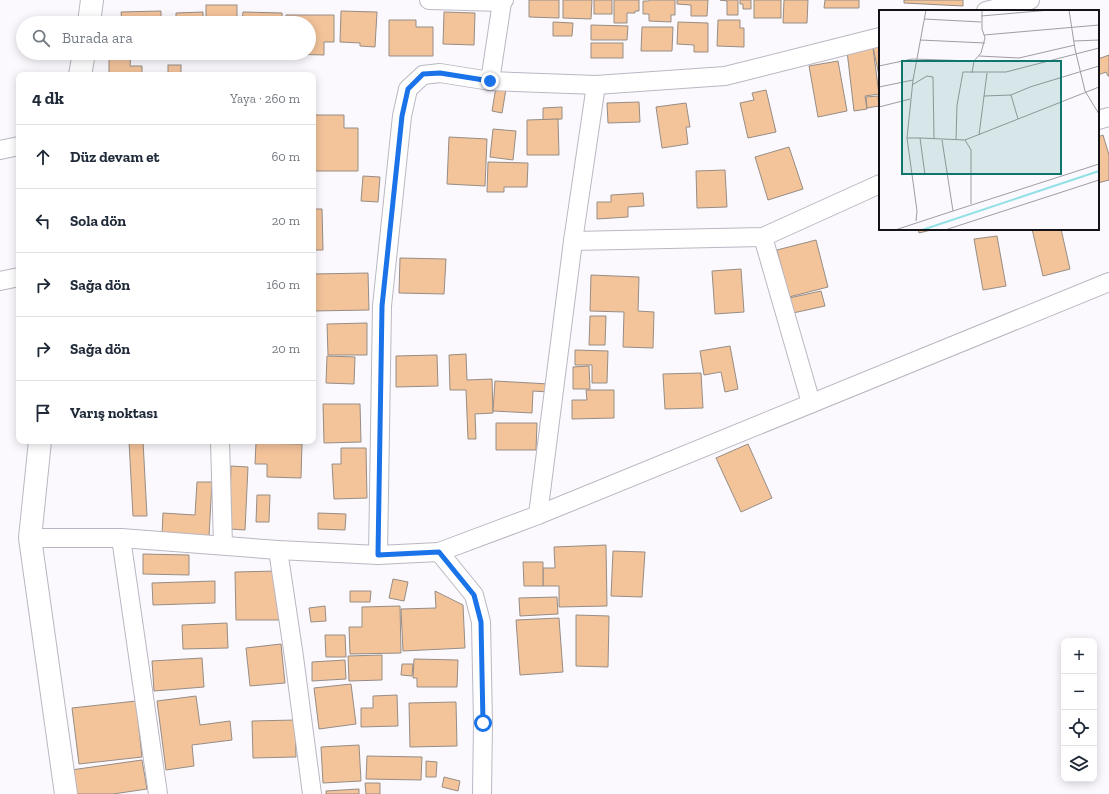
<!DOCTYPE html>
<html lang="tr">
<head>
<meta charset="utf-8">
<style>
	body { margin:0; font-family:"Zilla Slab",serif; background:#f2f2f3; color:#1f2937 }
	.controls { position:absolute; right:12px; bottom:12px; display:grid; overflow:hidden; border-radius:8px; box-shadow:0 2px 10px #0003 }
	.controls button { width:36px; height:36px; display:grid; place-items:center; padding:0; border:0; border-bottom:1px solid #e0e1e3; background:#fff; color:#1f2937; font:20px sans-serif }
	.stop { position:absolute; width:12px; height:12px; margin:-9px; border:3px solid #1a73e8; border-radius:50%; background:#fff }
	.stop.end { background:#1a73e8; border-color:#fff; box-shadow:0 1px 4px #0008 }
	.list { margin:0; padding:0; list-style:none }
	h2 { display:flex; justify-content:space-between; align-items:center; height:52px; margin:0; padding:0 16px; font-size:17px }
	h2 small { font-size:13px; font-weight:400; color:#747a83 }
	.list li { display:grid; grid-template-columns:26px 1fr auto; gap:12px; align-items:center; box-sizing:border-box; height:64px; padding:0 16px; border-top:1px solid #e0e1e3 }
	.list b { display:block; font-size:15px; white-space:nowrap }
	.list em { font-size:13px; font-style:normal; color:#747a83 }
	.icon { flex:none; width:22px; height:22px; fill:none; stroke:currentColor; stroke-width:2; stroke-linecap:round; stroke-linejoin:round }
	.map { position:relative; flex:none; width:1109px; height:794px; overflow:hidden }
	.search { position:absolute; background:#fff; box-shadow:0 2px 10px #0003; left:16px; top:16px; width:300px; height:44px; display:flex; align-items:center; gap:10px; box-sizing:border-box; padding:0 14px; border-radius:22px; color:#747a83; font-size:15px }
	.panel { position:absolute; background:#fff; box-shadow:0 2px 10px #0003; left:16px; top:72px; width:300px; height:372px; border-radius:8px }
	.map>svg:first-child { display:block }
	.building { fill:#f3c39a; stroke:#978d85 }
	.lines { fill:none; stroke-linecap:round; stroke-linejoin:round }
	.street-casing { stroke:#bab7c2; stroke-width:20 }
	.secondary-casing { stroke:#bab7c2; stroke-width:24 }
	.street { stroke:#fff; stroke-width:18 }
	.secondary { stroke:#fff; stroke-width:22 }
	.route { stroke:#1a73e8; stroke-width:5 }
	.inset-river { fill:none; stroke:#92e0e8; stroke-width:2 }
	.inset-road { fill:none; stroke:#9e9da1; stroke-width:1 }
	.view { fill:#0f766e; fill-opacity:0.15; stroke:#0f766e; stroke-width:2 }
	.inset-edge { fill:none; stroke:#131216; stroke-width:2 }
</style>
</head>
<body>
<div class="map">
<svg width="1109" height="794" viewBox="0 0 1109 794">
	<rect width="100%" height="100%" fill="#fbf9fe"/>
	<!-- building -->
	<g class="building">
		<polygon points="529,0 559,0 559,18 529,17"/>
		<polygon points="563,0 592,0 591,19 563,18"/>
		<rect x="594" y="0" width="18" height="14"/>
		<polygon points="614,0 639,0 639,11 635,11 635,13 627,13 627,23 614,23"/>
		<polygon points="650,0 675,0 675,15 671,15 671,22 649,21 649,14 643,14 643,1 649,1"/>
		<polygon points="677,0 708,0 707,16 691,16 691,5 677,4"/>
		<polygon points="720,0 738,0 738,15 727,15 727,1"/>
		<polygon points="740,0 751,0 751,9 743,9 743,4 740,4"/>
		<rect x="754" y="0" width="27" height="18"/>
		<polygon points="784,0 808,0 807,23 783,23"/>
		<polygon points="825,0 859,0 859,8 824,8"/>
		<polygon points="904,0 963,0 963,6 904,3"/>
		<rect x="206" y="5" width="31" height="18"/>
		<polygon points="161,11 161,23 122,23 121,12"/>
		<polygon points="341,11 377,12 375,47 360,46 360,43 340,42"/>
		<polygon points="203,12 203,23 176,23 176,13"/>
		<polygon points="243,12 282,13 282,23 242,23"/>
		<polygon points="444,12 475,13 474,45 443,44"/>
		<polygon points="286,15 334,15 334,42 324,42 324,55 286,54 286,53 309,53 309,23 286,23"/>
		<polygon points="389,20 416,20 416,27 433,27 433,56 389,56"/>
		<polygon points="718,20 740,20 740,28 744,28 744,47 717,46"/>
		<polygon points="553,22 573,23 572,36 553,36"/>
		<polygon points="678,22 708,23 708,52 694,52 694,45 677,44"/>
		<polygon points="591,25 628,26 627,40 591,40"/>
		<polygon points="642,27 673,27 672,51 641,51"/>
		<rect x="591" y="43" width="32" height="15"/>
		<polygon points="880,46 880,80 873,47"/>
		<polygon points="873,48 879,94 865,96 867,109 854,111 847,51"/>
		<polygon points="109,53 131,53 130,66 142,66 142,75 109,75"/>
		<polygon points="1109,55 1109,76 1108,76 1106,72 1098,75 1098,59"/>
		<polygon points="838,61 847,111 818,117 809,66"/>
		<rect x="168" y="65" width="13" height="10"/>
		<polygon points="496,87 506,89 502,113 492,111"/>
		<polygon points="766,90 776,132 748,138 740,103 754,100 752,93"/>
		<polygon points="878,96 879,106 867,108 866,97"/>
		<polygon points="639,102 640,122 608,123 607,103"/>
		<polygon points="686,103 690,127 686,127 688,144 662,148 656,107"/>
		<polygon points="562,107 562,119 543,120 543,108"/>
		<polygon points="313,115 344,115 344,128 358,128 358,171 313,171"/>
		<polygon points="558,119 559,155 527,155 527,120"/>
		<polygon points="493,129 516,131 513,160 490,157"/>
		<polygon points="1103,135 1109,155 1109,180 1098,183 1098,137"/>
		<polygon points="449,137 487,139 485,186 447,184"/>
		<polygon points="789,147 803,189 768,200 755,157"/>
		<polygon points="488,162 528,163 527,187 504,187 504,192 487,192"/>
		<polygon points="725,170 727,207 697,208 696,171"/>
		<polygon points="363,176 380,177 378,202 361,201"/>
		<polygon points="643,193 644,206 628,207 628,217 597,219 597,202 611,202 611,195"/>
		<polygon points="313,209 322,209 323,250 313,250"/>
		<polygon points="918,229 935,229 919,233"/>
		<polygon points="1032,229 1061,229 1070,269 1043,276"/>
		<polygon points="997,236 1006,286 983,290 974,239"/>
		<polygon points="816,240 828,287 789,297 777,250"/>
		<polygon points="400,258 446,259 444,294 399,293"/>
		<polygon points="741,269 744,312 715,314 712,271"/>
		<polygon points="368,273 369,310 313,311 313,274"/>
		<polygon points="591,275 639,277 638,311 654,312 653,348 623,347 624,312 590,311"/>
		<polygon points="821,291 825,306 793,313 789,298"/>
		<polygon points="590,316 606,316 605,345 589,345"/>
		<polygon points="367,323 367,355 328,355 327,324"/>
		<polygon points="730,346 738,389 725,392 721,372 704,375 700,351"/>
		<polygon points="575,350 608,351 607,383 592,383 592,365 575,365"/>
		<polygon points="466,354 467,380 492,379 493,413 475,414 476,439 468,439 466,390 450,390 449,355"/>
		<polygon points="437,355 438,386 396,387 396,356"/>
		<polygon points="327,356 355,357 354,384 326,383"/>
		<polygon points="589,366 590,389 573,389 573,367"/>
		<polygon points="701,373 703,408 665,409 663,374"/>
		<polygon points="495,381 549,384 549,392 533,391 532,413 493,411"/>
		<polygon points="586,390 614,390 614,418 572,419 572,400 587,400"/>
		<polygon points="323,404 360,404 361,442 324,443"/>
		<polygon points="496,423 537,423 536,450 496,450"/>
		<polygon points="129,441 143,441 147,516 133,516"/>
		<polygon points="256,443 302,444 301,478 267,477 267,464 255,464"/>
		<polygon points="748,444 772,498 741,512 716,458"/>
		<polygon points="341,448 366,448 367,498 334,499 332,464 341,464"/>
		<polygon points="231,466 248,467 245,530 229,529"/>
		<polygon points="197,482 212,482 209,537 162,534 163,513 195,515"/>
		<polygon points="257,495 270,495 269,522 256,522"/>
		<polygon points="318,513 346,514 345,530 318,529"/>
		<polygon points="606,545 607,606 559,607 559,586 543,586 543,568 555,568 554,547"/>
		<polygon points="613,551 645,552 642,597 611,596"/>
		<polygon points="143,554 189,555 189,575 143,574"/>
		<polygon points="523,562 543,562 543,586 524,586"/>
		<polygon points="278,571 279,620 236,620 235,572"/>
		<polygon points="393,579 408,582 404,601 389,598"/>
		<polygon points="215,581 215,603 153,605 152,583"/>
		<polygon points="350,591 371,591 370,602 350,602"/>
		<polygon points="435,591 463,605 465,648 403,651 401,609 436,608"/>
		<polygon points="557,597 558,614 520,616 519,598"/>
		<polygon points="325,606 326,621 311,622 309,608"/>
		<polygon points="400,606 401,653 350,654 349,627 362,627 362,607"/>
		<polygon points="576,615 609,616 608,667 576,666"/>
		<polygon points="559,618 563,672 520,675 516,620"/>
		<polygon points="227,623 228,648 183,649 182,625"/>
		<polygon points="325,635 345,635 346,657 326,657"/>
		<polygon points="281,644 285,683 250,686 246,648"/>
		<polygon points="382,655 382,680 349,681 348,656"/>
		<polygon points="202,658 204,687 154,691 152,661"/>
		<polygon points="414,659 458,660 457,687 417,687 417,678 413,678"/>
		<polygon points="345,660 346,679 312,681 312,662"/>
		<polygon points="402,664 413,664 412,676 401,675"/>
		<polygon points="351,684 356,724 319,729 314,688"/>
		<polygon points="397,695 398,726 361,727 361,708 373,708 373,696"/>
		<polygon points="196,696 200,725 230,721 232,740 192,745 194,766 166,770 157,701"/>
		<polygon points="136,701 142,757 79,764 72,708"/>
		<polygon points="456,702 457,746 410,747 409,703"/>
		<polygon points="295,720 296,757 253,758 252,721"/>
		<polygon points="359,745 361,781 323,783 321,747"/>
		<polygon points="367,756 422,757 421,780 366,779"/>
		<polygon points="142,760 147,789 113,794 74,794 71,770"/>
		<polygon points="426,761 437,762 436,777 426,777"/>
		<polygon points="444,777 460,781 458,791 442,787"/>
		<polygon points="365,783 380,783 380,794 366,794"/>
		<polygon points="359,789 359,794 326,794 326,791"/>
	</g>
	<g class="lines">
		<defs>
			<g id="street">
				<polyline points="429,0 502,2 504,0"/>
				<polyline points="986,11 1030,0"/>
				<polyline points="490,81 502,2"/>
				<polyline points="1098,120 1109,117"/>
				<polyline points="0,150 19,146"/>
				<polyline points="763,237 811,403"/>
				<polyline points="573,241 763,237 880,184"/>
				<polyline points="0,281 19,277"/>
				<polyline points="220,441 223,545"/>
				<polyline points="538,515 573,241 596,85"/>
				<polyline points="30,538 121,538 158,794"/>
				<polyline points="121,538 278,550 378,555 439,552 538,515 1109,282"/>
				<polyline points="278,550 294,657 312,794"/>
				<polyline points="439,552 474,595 481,622 483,723 482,794"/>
				<polyline points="378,555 382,306 402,116 408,89 423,75 440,73 490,81 596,85 725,76 880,37"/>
			</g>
			<g id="secondary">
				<polyline points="89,23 92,0"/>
				<polyline points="80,75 84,53"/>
				<polyline points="40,441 30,538 66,794"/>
			</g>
		</defs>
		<!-- street casing -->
		<use href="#street" class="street-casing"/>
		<!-- secondary casing -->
		<use href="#secondary" class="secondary-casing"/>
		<!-- street -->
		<use href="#street" class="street"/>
		<!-- secondary -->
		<use href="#secondary" class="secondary"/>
	</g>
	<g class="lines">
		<!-- route -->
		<polyline class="route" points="483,723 481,622 474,595 439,552 378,555 382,306 402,116 408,89 423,74 440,73 490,81"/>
	</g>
	<!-- overview -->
	<g transform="translate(879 10)">
		<rect width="220" height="220" fill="#fbf9fe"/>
		<path class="inset-river" d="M43,220L220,161"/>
		<path class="inset-road" d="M190,0L196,39L206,81L220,104M102,6L171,0M45,9L102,12M105,25L220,15M41,30L106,33M195,31L220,30M100,46L140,48L196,35M0,56L33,49L95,51L102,43L106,28L103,19V0M93,63L95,51M33,75L48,66L54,67L55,129M0,77L34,70M132,85L139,109M105,86L132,85L151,77L220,56M0,97L31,89M100,125L108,63M28,128H41L46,165M41,128L86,130L220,77M63,130L74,201L220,154M77,130L78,95L84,62H127L220,38M86,130L92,140V194M37,211L38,201L28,128L34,70L47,0M16,220L74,201M66,220L220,170"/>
		<path class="view" d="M23,51H182V164H23Z"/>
		<rect width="220" height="220" class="inset-edge"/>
	</g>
</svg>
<div class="controls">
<button>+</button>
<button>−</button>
<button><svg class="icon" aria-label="locate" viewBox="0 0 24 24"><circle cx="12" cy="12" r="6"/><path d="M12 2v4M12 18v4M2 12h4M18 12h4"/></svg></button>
<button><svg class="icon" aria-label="layers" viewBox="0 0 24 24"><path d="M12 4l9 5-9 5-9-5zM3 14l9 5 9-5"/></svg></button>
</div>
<div class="stop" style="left:483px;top:723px"></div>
<div class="stop end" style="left:490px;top:81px"></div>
<div class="search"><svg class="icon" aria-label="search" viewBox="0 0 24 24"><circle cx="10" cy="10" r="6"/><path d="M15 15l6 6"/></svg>Burada ara</div>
<section class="panel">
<h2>4 dk<small>Yaya · 260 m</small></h2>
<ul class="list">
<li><svg class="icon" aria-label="ahead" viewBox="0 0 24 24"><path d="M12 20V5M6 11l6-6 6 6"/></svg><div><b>Düz devam et</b></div><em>60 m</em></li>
<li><svg class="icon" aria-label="left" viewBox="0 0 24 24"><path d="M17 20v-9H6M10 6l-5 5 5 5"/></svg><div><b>Sola dön</b></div><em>20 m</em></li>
<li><svg class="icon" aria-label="right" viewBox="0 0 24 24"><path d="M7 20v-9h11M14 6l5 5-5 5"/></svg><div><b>Sağa dön</b></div><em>160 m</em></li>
<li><svg class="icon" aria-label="right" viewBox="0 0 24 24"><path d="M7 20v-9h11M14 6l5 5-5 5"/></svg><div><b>Sağa dön</b></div><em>20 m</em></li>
<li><svg class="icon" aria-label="arrive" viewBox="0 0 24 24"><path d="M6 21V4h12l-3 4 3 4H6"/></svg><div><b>Varış noktası</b></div></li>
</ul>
</section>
</div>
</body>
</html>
